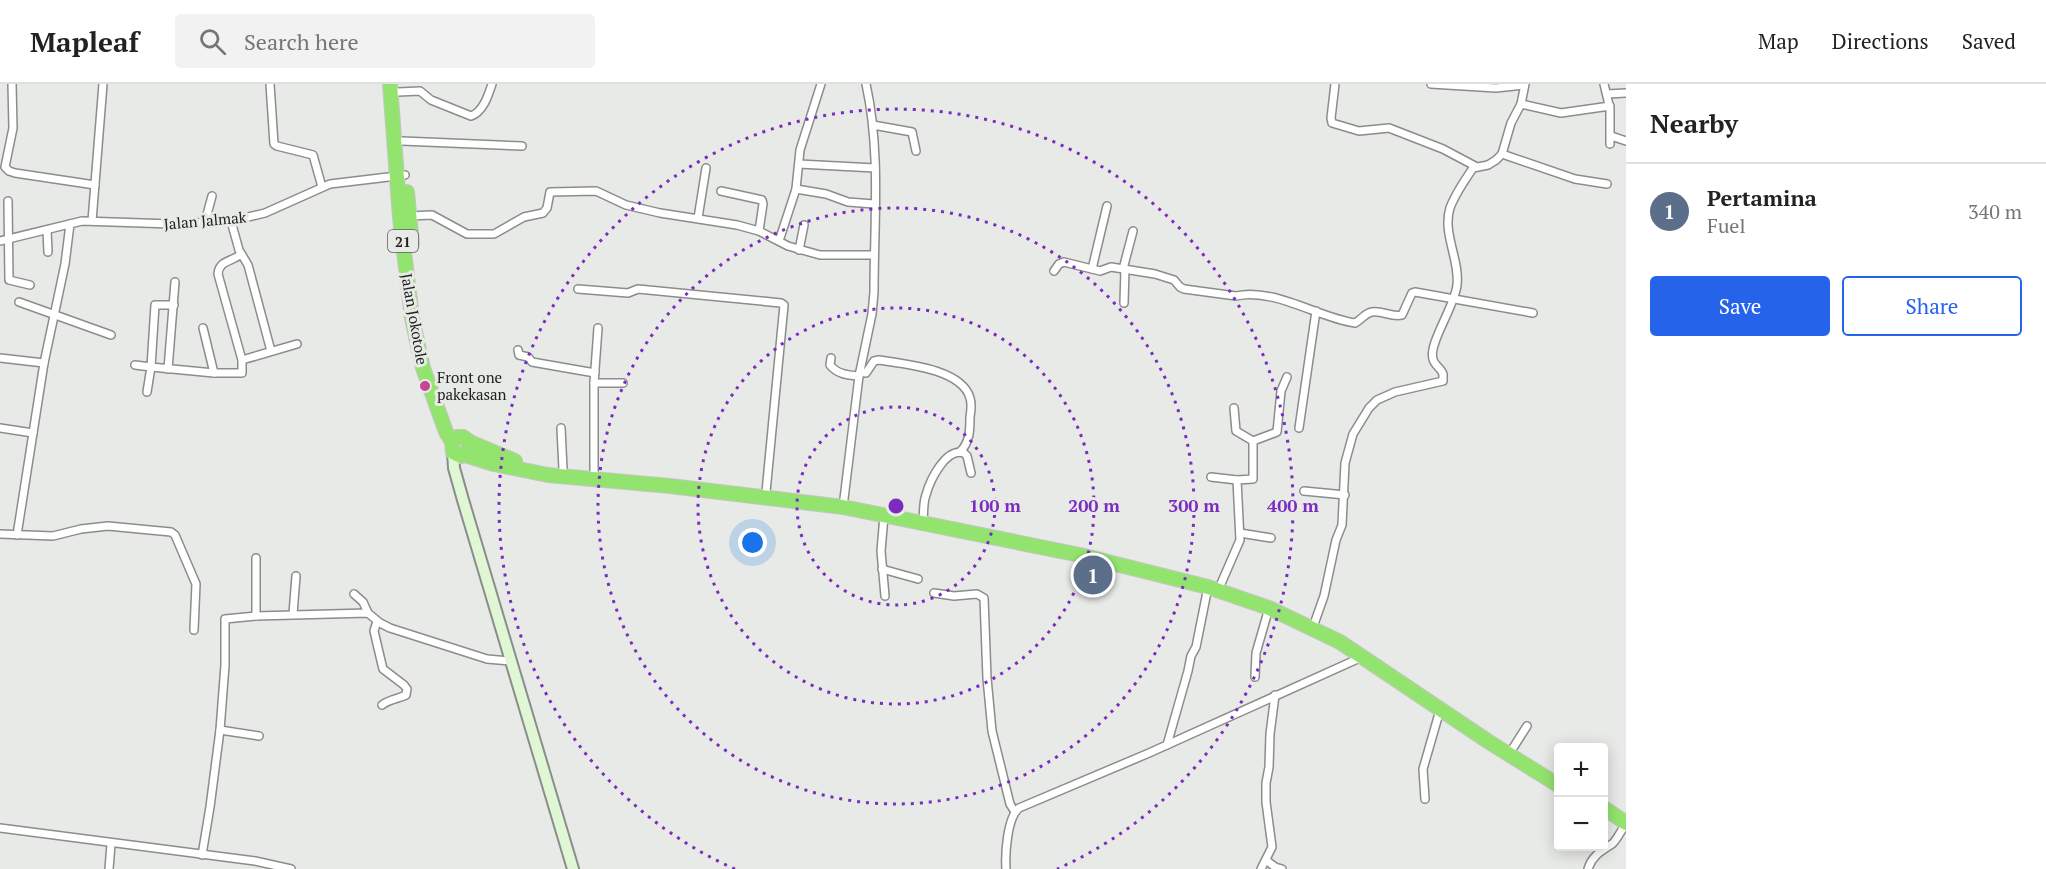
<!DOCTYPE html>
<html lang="en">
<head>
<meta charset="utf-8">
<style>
	body { margin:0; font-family:"PT Serif",serif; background:#f2f2f2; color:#222 }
	.controls { position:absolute; right:18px; bottom:18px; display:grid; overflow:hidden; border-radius:6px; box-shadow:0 3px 15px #0003 }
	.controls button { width:54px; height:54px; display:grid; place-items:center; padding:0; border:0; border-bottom:2px solid #e0e0e0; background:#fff; color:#222; font:30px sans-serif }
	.you { position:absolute; left:753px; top:459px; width:21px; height:21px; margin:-15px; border:4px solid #fff; border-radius:50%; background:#1a73e8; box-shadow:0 0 0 9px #1a73e833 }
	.badge { display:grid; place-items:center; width:39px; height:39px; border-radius:50%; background:#2563eb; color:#fff; font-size:20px; font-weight:700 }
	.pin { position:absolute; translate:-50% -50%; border:3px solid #fff; box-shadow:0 2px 6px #0006 }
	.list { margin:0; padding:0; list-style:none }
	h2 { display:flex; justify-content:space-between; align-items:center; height:78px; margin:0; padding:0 24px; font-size:26px }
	h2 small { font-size:20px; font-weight:400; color:#767676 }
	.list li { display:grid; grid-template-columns:39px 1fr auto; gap:18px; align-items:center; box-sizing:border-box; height:96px; padding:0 24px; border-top:2px solid #e0e0e0 }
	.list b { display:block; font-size:22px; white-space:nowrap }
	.list p { margin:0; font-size:20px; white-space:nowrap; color:#767676 }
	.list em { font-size:20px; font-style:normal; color:#767676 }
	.actions { display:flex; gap:12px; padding:18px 24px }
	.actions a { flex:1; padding:14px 0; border:2px solid #2563eb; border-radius:6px; text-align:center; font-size:21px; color:#2563eb }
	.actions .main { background:#2563eb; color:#fff }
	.icon { flex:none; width:33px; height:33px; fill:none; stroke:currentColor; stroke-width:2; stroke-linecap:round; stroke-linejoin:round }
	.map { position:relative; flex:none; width:1626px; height:785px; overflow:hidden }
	header { display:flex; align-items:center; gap:36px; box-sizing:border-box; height:84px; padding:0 30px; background:#fff; border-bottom:2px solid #e0e0e0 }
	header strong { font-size:28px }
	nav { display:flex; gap:33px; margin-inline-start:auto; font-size:21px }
	.search { width:420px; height:54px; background:#f2f2f2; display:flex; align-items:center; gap:15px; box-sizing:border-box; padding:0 21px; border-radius:6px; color:#767676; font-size:22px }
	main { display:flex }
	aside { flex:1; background:#fff }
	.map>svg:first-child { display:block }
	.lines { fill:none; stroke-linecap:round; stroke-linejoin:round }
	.street-casing { stroke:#8b8d8a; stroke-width:10 }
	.secondary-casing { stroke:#8b8d8a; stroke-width:14 }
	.highway-casing { stroke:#c5c5c5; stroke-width:16 }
	.street { stroke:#fff; stroke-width:7 }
	.secondary { stroke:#dff7d4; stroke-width:10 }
	.highway { stroke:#93e46e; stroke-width:14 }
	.ring { fill:none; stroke:#7b2cbf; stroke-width:3; stroke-dasharray:3 6 }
	.poi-dot { fill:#c54692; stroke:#e8eae7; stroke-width:2 }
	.labels { text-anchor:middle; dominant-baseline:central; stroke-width:6; stroke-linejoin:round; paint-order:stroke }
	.shield { fill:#e8eae7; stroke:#5c5d5c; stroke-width:1.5 }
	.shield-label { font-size:14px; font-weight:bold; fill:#202120 }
	.street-label { font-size:15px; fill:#202120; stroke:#e8eae7 }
	.poi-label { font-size:15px; fill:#202120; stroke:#e8eae7; text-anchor:start }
	.centre { fill:#7b2cbf; stroke:#e8eae7; stroke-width:3 }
	.ring-label { font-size:18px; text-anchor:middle; font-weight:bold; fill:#7b2cbf; stroke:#e8eae7; stroke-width:6; stroke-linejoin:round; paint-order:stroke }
</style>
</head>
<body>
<header>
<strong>Mapleaf</strong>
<div class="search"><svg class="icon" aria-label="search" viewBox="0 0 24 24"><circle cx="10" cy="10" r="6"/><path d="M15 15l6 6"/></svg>Search here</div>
<nav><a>Map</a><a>Directions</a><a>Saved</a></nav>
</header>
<main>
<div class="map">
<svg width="1626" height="785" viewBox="0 0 1626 785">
	<rect width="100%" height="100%" fill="#e8eae7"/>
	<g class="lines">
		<defs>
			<g id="street">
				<polyline points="12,0 13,44 5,83 9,87 15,89 95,101"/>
				<polyline points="270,0 274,60 277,62 313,71 322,103"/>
				<polyline points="1335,0 1331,34 1332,39 1359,47 1389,44 1443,65 1475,82"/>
				<polyline points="1431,0 1496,4 1524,1"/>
				<polyline points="1604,0 1610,25 1610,60"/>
				<path d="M398,8L420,7L431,16L471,32C483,28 488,12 492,0"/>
				<polyline points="1607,10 1626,9"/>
				<polyline points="1521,20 1561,29 1610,22"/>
				<polyline points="873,41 912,48 916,67"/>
				<polyline points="1611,52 1626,57"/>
				<polyline points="402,57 522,62"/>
				<polyline points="1502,70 1575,95 1607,100"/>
				<polyline points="799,80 875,84"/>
				<polyline points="796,105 826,110 848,118 874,120"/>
				<polyline points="721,107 762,116 763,120 759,147"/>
				<polyline points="8,117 9,196 30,201"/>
				<polyline points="410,132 432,131 467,150 494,150 524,133 543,129 547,124 550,108 596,107 626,121 660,129 737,141 759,147 788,162 820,171 874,171"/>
				<polyline points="698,134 706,84"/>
				<polyline points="92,137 103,0"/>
				<polyline points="231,137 239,166 248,181 271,267"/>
				<polyline points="205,138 212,112"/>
				<polyline points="47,146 48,168"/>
				<polyline points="0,157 82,137 172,140 231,137 265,129 330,100 405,91"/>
				<polyline points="779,157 796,105 800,66 821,0"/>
				<polyline points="799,166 804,141"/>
				<polyline points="1092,185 1107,122"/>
				<polyline points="1123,185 1133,147"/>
				<path d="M1054,187L1059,180L1064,178L1100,187L1111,183L1155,190L1174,196L1180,203L1184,205L1236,212C1273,203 1319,234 1355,239C1361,236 1365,229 1372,228C1382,226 1392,234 1402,231L1412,209L1415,208L1533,229"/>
				<polyline points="578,205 628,209 638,205 781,219 784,221 766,408"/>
				<polyline points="19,218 111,251"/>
				<polyline points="1124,219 1125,185"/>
				<path d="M174,221H155L151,283L214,289H242V276L218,190C219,176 232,178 241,170"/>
				<polyline points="203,244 214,289"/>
				<polyline points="518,266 519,271 528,273 532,278 595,289"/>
				<polyline points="0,274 44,279"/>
				<path d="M831,274L830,281C838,291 849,291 859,292"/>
				<polyline points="242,276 297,260"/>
				<polyline points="135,281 151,283 147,308"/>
				<polyline points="168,285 175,198"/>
				<path d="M860,288L866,289L874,277L879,276C905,280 962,285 970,314C972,320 971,327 970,333C970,346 970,358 960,368"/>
				<polyline points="594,299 623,299"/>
				<polyline points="1234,324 1236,347 1253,357"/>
				<polyline points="0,344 33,349"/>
				<polyline points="561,344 563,385"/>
				<polyline points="1299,344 1316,227"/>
				<polyline points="594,388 594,299 598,244"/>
				<polyline points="1211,393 1237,396"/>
				<polyline points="1304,407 1345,411"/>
				<path d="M843,423L859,292L872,230L874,208C874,139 881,68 866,0"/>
				<polyline points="884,432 881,467 885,512"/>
				<path d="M923,435C924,428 923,418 926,411C930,396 946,363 964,369L967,372L971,389"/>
				<polyline points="1240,449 1271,454"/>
				<polyline points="0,450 53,452 81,445 108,442 171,448 175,451 196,500 194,546"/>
				<polyline points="17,451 44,279 65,180 70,140"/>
				<polyline points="256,474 256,532"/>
				<polyline points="882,485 918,495"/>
				<polyline points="1220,502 1240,456 1237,396 1253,395 1253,357 1277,348 1281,307 1287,293"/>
				<polyline points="934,509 954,512 977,510 984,514 987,594 992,647 1010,720 1015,728"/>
				<polyline points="354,510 363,518 368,529"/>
				<polyline points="293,530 296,492"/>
				<path d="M377,537L374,547L382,581L383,585L404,601L407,605L406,611C398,615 390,615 382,621"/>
				<path d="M1313,543L1324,512L1336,456L1342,441L1345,379L1353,350L1369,324L1377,316L1395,308L1443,297V290C1441,284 1434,281 1433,275C1428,260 1455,222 1457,201C1460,176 1442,149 1450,124C1455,110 1465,96 1473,84L1488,81L1496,76L1502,70L1511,39L1521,20L1525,0"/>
				<polyline points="1255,593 1256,569 1269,524"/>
				<polyline points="220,646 259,652"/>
				<polyline points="1167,661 1188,587 1191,572 1196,563 1208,503"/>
				<polyline points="1513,664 1527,642"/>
				<polyline points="1425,715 1423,685 1440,626"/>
				<polyline points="0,744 255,777 291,785"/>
				<polyline points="202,771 210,723 220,646 225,581 225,535 256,532 368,529 380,539 390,544 487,575 510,577"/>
				<polyline points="1266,776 1275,783 1282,785"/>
				<polyline points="109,785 111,760"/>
				<path d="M1006,785C1005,770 1007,734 1019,724L1149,669L1362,573"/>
				<polyline points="1261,785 1272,763 1266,718 1266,699 1269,683 1270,650 1275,611"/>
				<path d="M1588,785C1592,772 1601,767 1612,760C1617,756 1620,748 1624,743"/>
			</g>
			<polyline id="secondary" points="453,368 454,384 463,416 573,785"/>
			<g id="highway">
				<polyline points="390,0 400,134 412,234 423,284 446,348 452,358 453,368 461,372 469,366 470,358 463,353 457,353 452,358"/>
				<polyline points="407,108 412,160"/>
				<polyline points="470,358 515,377"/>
				<polyline points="465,371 494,380 548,391 670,402 843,423 1080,471 1208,503 1269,524 1340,558 1489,658 1558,701"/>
				<polyline points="1604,724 1626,739"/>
			</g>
		</defs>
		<!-- street casing -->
		<use href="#street" class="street-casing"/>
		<!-- secondary casing -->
		<use href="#secondary" class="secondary-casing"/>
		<!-- highway casing -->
		<use href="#highway" class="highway-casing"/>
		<!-- street -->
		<use href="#street" class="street"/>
		<!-- secondary -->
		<use href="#secondary" class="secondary"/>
		<!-- highway -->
		<use href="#highway" class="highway"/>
	</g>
	<!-- distance rings -->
	<g class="ring">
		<circle cx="896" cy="422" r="99"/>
		<circle cx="896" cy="422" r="198"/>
		<circle cx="896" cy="422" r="298"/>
		<path d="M735 785A397 397 0 1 1 1057 785"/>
	</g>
	<!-- markers -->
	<circle class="poi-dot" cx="425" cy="302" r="6"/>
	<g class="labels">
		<!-- shield labels -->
		<rect class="shield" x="388" y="146" width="30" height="22" rx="4.5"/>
		<g class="shield-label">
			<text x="403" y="157">21</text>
		</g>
		<!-- street labels -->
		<g class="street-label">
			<text transform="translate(205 136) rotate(-5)">Jalan Jalmak</text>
			<text transform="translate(415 235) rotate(80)">Jalan Jokotole</text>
		</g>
		<!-- poi labels -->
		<g class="poi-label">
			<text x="437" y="293">Front one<tspan x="437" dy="17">pakekasan</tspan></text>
		</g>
	</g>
	<circle cx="896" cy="422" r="9" class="centre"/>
	<g class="ring-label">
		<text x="995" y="428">100 m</text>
		<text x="1094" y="428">200 m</text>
		<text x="1194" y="428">300 m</text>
		<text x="1293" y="428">400 m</text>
	</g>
</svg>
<div class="controls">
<button>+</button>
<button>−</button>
</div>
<div class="you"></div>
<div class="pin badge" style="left:1093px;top:491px;background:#5c6f8a">1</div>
</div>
<aside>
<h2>Nearby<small></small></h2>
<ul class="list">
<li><span class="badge" style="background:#5c6f8a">1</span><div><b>Pertamina</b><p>Fuel</p></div><em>340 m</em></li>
</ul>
<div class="actions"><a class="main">Save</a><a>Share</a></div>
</aside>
</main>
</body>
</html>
